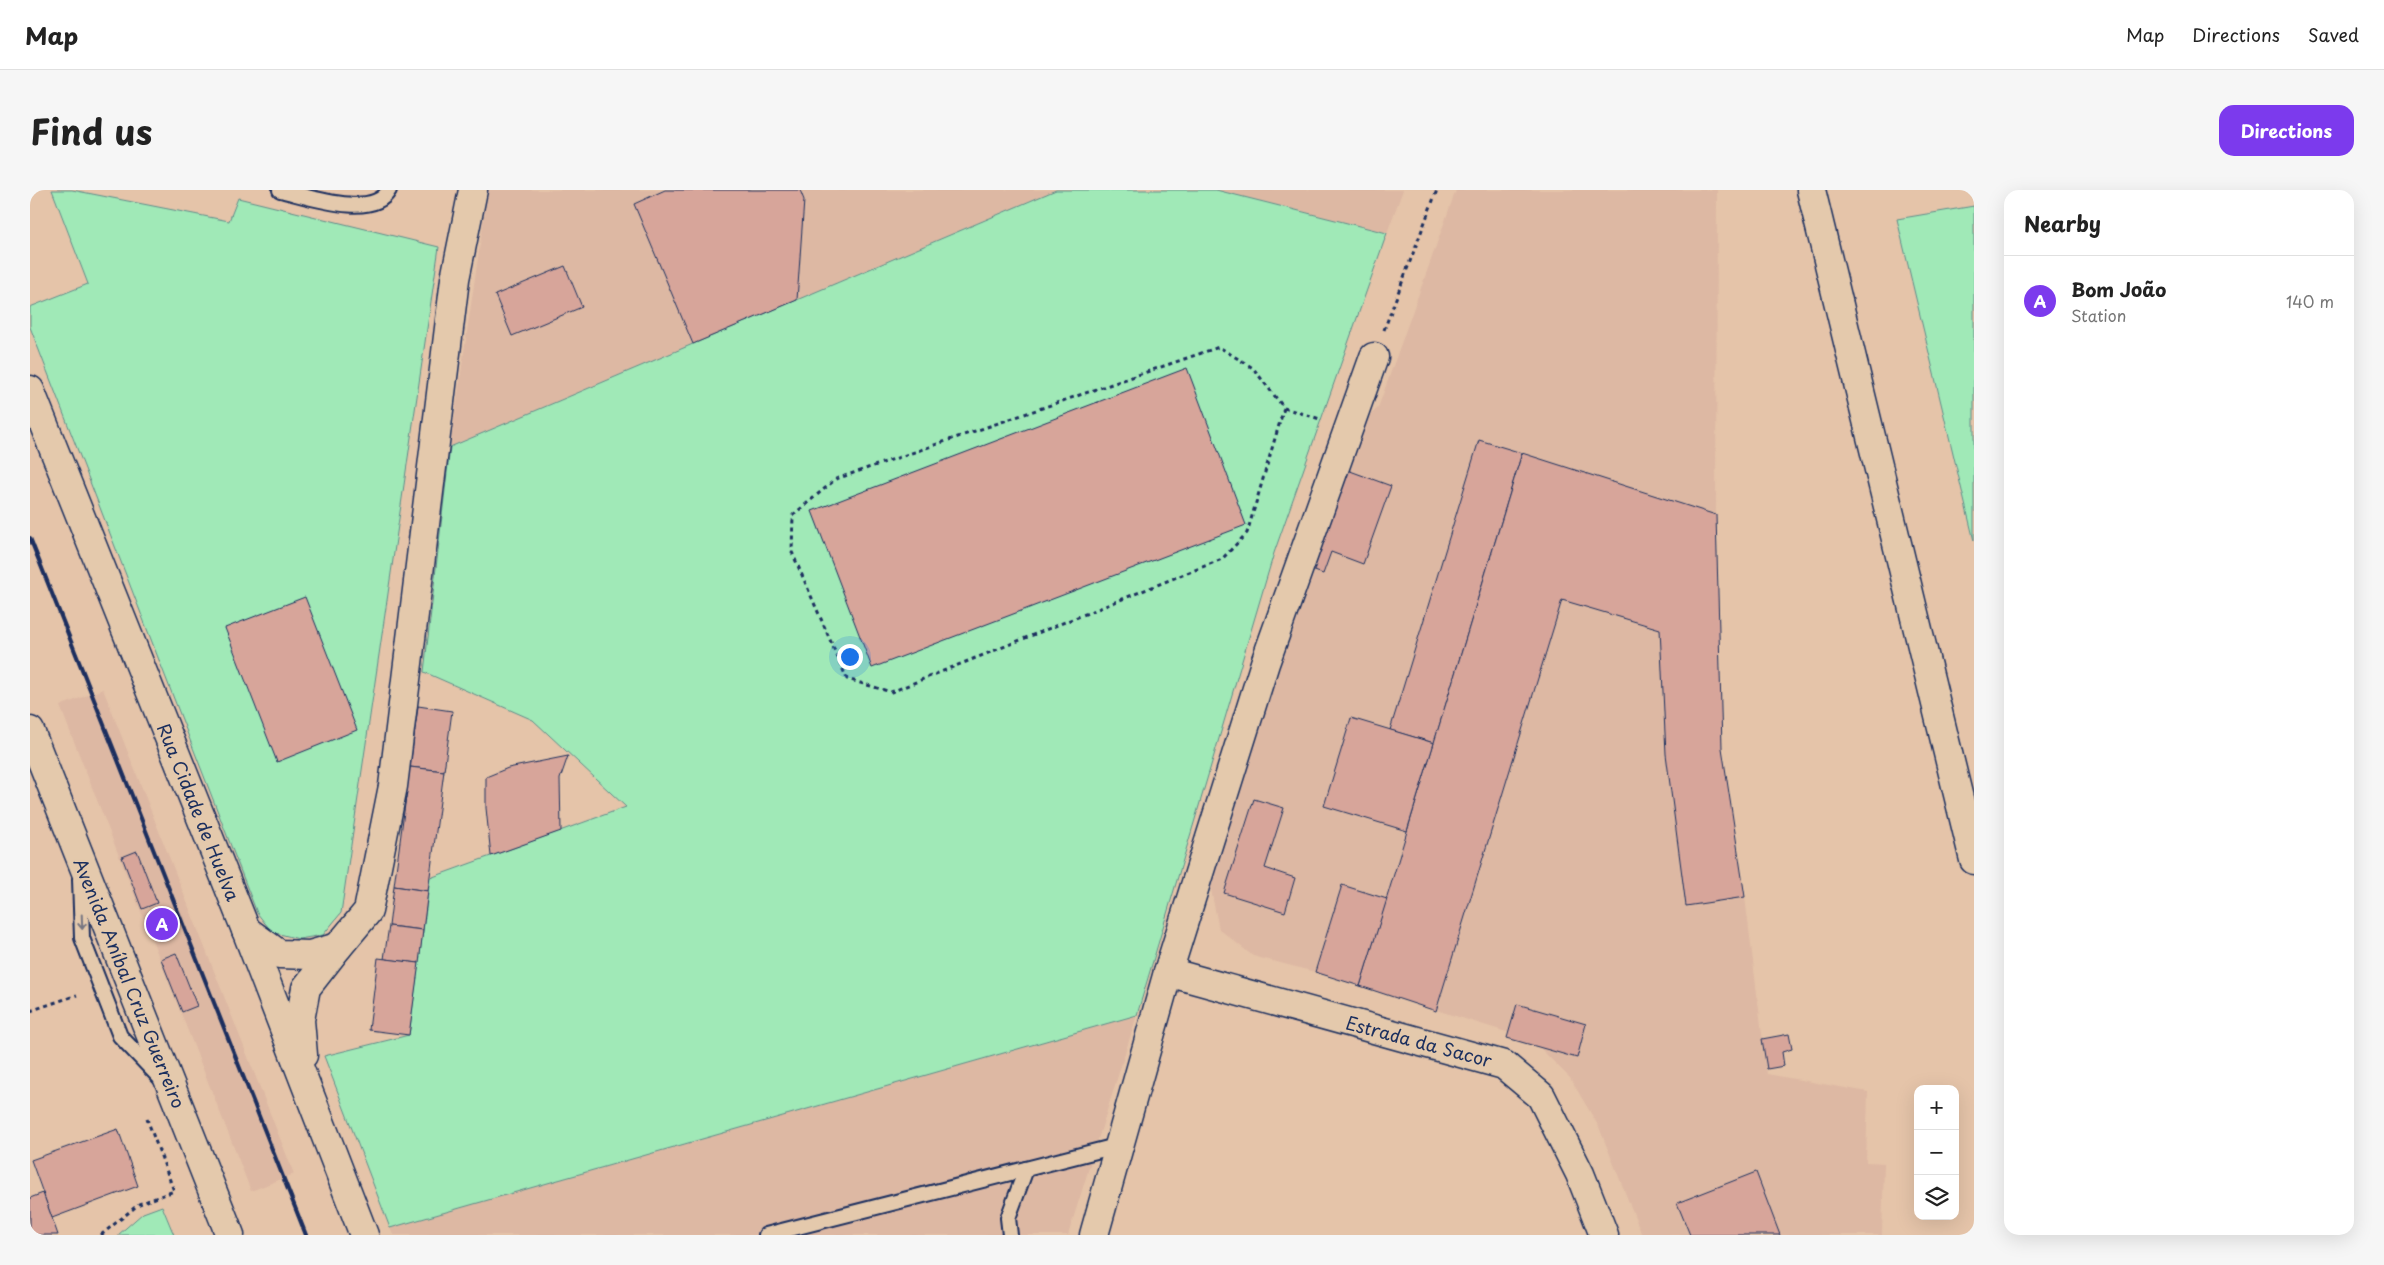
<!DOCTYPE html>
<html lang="en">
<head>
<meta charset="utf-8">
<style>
	body { margin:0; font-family:"Playpen Sans",sans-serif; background:#f6f6f6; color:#222 }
	.controls { position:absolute; right:15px; bottom:15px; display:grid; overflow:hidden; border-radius:10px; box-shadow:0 5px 20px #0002 }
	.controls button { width:45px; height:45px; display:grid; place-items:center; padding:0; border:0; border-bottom:1px solid #e0e0e0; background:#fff; color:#222; font:25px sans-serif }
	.you { position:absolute; left:819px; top:466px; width:18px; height:18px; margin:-12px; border:4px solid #fff; border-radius:50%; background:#1a73e8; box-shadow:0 0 0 8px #1a73e833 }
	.badge { display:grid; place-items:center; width:32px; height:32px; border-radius:50%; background:#7c3aed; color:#fff; font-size:16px; font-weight:700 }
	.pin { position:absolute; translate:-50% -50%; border:2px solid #fff; box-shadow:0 1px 5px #0006 }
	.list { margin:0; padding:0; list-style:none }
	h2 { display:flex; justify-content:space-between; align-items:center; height:65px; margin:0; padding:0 20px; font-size:21px }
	h2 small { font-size:16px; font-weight:400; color:#767676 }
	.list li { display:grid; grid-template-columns:32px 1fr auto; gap:15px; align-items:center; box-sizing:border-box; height:90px; padding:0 20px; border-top:1px solid #e0e0e0 }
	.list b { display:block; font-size:19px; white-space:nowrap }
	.list p { margin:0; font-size:16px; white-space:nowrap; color:#767676 }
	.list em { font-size:16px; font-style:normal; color:#767676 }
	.icon { flex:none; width:28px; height:28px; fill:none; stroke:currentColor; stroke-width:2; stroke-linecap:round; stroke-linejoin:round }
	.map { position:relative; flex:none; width:1944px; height:1045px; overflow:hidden; border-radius:15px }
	header { display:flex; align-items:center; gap:30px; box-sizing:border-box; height:70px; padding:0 25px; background:#fff; border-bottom:1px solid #e0e0e0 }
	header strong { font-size:24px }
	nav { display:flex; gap:28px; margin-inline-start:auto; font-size:18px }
	.intro { display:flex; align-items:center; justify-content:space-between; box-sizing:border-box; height:120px; padding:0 30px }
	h1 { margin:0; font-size:35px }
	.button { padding:12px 22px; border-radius:15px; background:#7c3aed; color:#fff; font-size:18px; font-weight:700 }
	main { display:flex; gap:30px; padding:0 30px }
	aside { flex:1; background:#fff; border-radius:15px; box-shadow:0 5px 20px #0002 }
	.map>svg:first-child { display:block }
	.built { fill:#ddb8a3 }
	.green { fill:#a0e9b7; stroke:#5e8c8a }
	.building { fill:#d7a59a; stroke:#1b2f5e }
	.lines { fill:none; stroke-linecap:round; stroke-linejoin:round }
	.lane-casing { stroke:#1b2f5e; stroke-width:18 }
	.street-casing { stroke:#1b2f5e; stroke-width:31 }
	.secondary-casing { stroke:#1b2f5e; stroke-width:31 }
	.path { stroke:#1b2f5e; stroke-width:3; stroke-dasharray:4 4; stroke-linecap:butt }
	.lane { stroke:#e4c9ac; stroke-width:14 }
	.street { stroke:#e4c9ac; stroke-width:28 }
	.secondary { stroke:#e4c9ac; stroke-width:28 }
	.rail { stroke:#1b2f5e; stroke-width:4 }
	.oneway { stroke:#757481 }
	.labels { text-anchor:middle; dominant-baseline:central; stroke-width:4.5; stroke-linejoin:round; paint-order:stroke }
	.street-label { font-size:18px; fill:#1b2f5e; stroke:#e4c9ac }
</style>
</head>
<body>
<header>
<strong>Map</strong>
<nav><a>Map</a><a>Directions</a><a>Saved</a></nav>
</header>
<div class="intro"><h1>Find us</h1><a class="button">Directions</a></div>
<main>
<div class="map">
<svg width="1944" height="1045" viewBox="0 0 1944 1045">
	<rect width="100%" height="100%" fill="#e5c4a9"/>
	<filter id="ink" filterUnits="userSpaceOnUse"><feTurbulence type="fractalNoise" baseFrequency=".02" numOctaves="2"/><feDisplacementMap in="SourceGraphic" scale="10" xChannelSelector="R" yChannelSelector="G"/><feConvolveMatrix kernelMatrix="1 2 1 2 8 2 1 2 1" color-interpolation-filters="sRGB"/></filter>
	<g filter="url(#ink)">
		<!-- built -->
		<g class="built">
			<polygon points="458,0 1026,0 420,257"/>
			<polygon points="1186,0 1373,0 1357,43"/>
			<polygon points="1426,0 1687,0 1686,325 1692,558 1715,707 1737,884 1838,902 1836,972 1854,973 1852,1045 1612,1045 1569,937 1540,888 1502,850 1285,782 1223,766 1189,739 1179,690 1276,378 1331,233 1348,218"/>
			<polygon points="73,499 264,984 221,1001 30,516"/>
			<polygon points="1107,825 1038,1045 363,1045 360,1038"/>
		</g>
		<!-- green -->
		<g class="green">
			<polygon points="22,0 42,0 199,31 208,8 409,57 311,723 293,745 269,749 242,742 227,723 0,137 0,117 58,94"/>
			<polygon points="1026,0 1186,0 1357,43 1244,363 1107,825 360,1038 294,866 379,845 400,688 596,617 503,530 394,482 420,257"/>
			<polygon points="1944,16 1944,351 1867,29"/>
			<polygon points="132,1016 144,1045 88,1045 113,1023"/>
		</g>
		<!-- building -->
		<g class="building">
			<polygon points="635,0 770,0 774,10 767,110 663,154 604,14"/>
			<polygon points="535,76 552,117 482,146 465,105"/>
			<polygon points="1157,178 1216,335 842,478 782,321"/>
			<polygon points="1449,250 1492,263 1404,553 1360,540"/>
			<polygon points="1492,263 1686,325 1692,558 1715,707 1656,716 1636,564 1630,439 1532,410 1406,821 1330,796"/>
			<polygon points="1312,278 1361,296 1333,374 1301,362 1293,384 1276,378"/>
			<polygon points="275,407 327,540 247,572 195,438"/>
			<polygon points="388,516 422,521 414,581 380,577"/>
			<polygon points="1321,528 1404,553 1377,641 1294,616"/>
			<polygon points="538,566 530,589 531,641 461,666 456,618 456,587 478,578"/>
			<polygon points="380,577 414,581 398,701 364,696"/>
			<polygon points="1224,609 1254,618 1235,678 1265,688 1255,722 1194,703"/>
			<polygon points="107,661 127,713 112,719 92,667"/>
			<polygon points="1312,695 1357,709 1330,796 1285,782"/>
			<polygon points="364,696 398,701 393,740 359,736"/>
			<polygon points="359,736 393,740 389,773 354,769"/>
			<polygon points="146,763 167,816 152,822 131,769"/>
			<polygon points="348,768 389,773 379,845 339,840"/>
			<polygon points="1487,814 1556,834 1547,868 1477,848"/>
			<polygon points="1759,844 1762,859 1752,862 1754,876 1737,879 1732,849"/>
			<polygon points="88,939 108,996 22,1028 1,970"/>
			<polygon points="1726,982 1750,1045 1660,1045 1647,1013"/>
			<polygon points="13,1003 22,1028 28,1045 0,1045 0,1008"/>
		</g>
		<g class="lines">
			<defs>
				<g id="lane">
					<path d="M250,0C277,6 343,30 359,0"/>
					<polyline points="50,689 52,748 90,846 131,889"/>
					<polyline points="736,1045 1090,955"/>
					<polyline points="980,1045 978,1028 996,979"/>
				</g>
				<g id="street">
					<polyline points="0,200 216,740 334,1045"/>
					<polyline points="216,740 249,764 280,765 308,757 338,721 363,596 425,89 443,0"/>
					<polyline points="1138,782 1474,875 1511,906 1550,984 1574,1045"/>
					<polyline points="273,865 270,830 276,798 308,757"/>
					<polyline points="1064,1045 1138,782 1235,473 1344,167"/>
				</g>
				<g id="secondary">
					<polyline points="1781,0 1944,670"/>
					<polyline points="0,541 200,1045"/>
				</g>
			</defs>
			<!-- lane casing -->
			<use href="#lane" class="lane-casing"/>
			<!-- street casing -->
			<use href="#street" class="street-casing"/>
			<!-- secondary casing -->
			<use href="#secondary" class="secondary-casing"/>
			<!-- path -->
			<g class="path">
				<polyline points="1354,140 1407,0"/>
				<polyline points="1254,218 1217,343 1192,369 861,502 817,489 762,362 763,325 806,289 1189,157 1223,178 1254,218 1290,229"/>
				<polyline points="0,821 47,805"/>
				<polyline points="71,1045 109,1014 144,1001 117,929"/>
			</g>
			<!-- lane -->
			<use href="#lane" class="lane"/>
			<!-- street -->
			<use href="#street" class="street"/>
			<!-- secondary -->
			<use href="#secondary" class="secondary"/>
			<!-- rail -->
			<polyline class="rail" points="0,348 276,1045"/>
		</g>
		<!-- one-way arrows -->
		<defs><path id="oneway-shaft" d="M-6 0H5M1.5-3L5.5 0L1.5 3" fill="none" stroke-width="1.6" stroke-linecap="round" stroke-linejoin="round" transform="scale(1.25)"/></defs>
		<use class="oneway" href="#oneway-shaft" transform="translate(52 732) rotate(88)"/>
	</g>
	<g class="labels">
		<!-- street labels -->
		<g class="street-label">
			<text transform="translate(169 622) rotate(68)">Rua Cidade de Huelva</text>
			<text transform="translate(100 793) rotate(68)">Avenida Aníbal Cruz Guerreiro</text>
			<text transform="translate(1389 851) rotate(15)">Estrada da Sacor</text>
		</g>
	</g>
</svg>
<div class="controls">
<button>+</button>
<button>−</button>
<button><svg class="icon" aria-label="layers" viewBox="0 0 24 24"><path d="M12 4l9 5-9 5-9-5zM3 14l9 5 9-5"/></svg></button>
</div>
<div class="you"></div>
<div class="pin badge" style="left:132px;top:734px">A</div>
</div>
<aside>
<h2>Nearby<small></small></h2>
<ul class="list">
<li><span class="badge">A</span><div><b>Bom João</b><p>Station</p></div><em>140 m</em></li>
</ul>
</aside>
</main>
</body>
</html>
